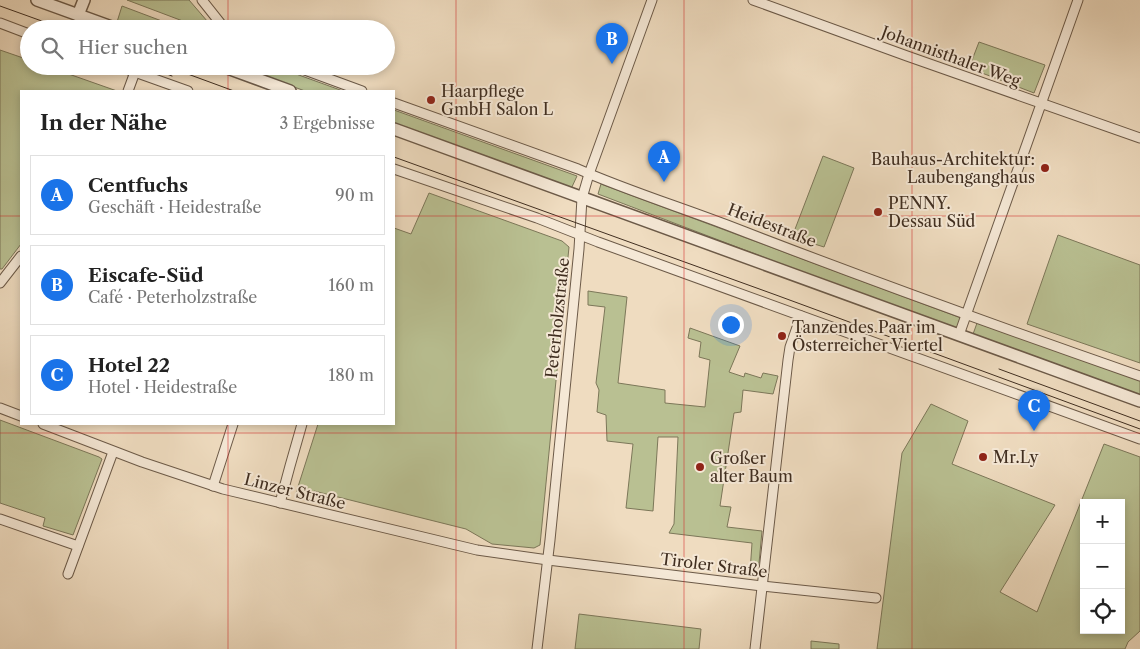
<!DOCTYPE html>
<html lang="de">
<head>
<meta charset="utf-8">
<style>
	body { margin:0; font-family:"Libre Caslon Text",serif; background:#f2f2f2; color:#222 }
	.controls { position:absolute; right:15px; bottom:15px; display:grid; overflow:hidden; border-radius:0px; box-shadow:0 2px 8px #0003 }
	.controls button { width:45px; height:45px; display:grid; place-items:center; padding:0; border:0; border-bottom:1px solid #e0e0e0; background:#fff; color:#222; font:25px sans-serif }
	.you { position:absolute; left:730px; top:324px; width:18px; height:18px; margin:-12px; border:4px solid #fff; border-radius:50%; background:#1a73e8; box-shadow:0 0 0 8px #1a73e833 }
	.badge { display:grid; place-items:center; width:32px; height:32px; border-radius:50%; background:#1a73e8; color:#fff; font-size:16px; font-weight:700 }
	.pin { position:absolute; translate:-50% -41px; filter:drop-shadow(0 1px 2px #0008) }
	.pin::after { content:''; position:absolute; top:26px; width:18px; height:15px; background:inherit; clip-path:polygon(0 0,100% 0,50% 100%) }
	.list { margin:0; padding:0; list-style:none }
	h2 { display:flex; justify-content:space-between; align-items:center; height:65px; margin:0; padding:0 20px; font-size:21px }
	h2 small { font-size:16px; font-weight:400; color:#767676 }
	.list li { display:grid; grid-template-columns:32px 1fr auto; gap:15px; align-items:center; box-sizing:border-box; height:80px; margin:0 10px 10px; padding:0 10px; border:1px solid #e0e0e0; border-radius:0px }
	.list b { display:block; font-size:19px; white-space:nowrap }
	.list p { margin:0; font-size:16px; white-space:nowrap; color:#767676 }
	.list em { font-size:16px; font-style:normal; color:#767676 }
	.icon { flex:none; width:28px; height:28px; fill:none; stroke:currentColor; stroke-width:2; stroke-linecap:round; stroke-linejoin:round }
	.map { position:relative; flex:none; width:1140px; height:649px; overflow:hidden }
	.search { position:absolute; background:#fff; box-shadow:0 2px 8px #0003; left:20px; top:20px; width:375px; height:55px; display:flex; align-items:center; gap:12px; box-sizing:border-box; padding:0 18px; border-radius:28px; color:#767676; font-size:19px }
	.panel { position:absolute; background:#fff; box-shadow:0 2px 8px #0003; left:20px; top:90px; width:375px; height:335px; border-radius:0px }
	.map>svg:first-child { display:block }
	.green { fill:#b9c092; stroke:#7c7759; fill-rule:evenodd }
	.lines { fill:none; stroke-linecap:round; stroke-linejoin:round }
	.minor-casing { stroke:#6c5a48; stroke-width:11 }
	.tertiary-casing { stroke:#6c5a48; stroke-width:14 }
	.minor { stroke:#f5e8d6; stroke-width:9 }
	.tertiary { stroke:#f5e8d6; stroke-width:11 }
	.tram { stroke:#402e20; stroke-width:1 }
	.grid { fill:none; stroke:#d62828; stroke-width:1; stroke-opacity:0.55 }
	.poi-dot { fill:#8f2418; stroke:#f5e8d6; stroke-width:2 }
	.labels { text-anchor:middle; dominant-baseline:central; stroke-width:4; stroke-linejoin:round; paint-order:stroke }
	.street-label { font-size:16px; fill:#402e20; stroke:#f5e8d6 }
	.poi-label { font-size:16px; fill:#402e20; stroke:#f5e8d6; text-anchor:start }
</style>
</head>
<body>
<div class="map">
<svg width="1140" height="649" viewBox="0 0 1140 649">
	<rect width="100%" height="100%" fill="#efdcc0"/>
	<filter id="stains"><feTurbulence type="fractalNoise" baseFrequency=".004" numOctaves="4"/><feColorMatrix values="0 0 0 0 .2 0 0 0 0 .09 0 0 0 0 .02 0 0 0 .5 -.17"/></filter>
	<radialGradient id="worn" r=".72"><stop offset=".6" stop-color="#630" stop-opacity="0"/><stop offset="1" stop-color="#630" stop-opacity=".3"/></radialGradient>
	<!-- green -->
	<g class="green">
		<polygon points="127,0 189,0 214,29 204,29"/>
		<polygon points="122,6 183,29 135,29 117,22"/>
		<polygon points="979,42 1045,65 1034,93 969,68"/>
		<polygon points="0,50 29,60 29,66 46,66 117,91 21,91 21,244 2,269 0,269"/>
		<polygon points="237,66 274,66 343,91 305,91"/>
		<polygon points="394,110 577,176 571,189 394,124"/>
		<polygon points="823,156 854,168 824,247 792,237"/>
		<polygon points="601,184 961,318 957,331 598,194"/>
		<polygon points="429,193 562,241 569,247 540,545 534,548 492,544 466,529 314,491 311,501 298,497 296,493 318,424 394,424 394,228 411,234"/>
		<polygon points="1058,235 1140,265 1140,363 1027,324"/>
		<polygon points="588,291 627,297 618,383 665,390 665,403 705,407 710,360 699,357 701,342 688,338 690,328 740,346 729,372 744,377 745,373 761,378 763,373 778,376 773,394 743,390 741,412 734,413 720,506 731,507 727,527 762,531 759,563 755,571 750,572 752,543 669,533 674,524 678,437 658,437 653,511 626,508 633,444 607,441 606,415 597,412 599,390 596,383 605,307 588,305"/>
		<polygon points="977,323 1140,380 1140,397 972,337"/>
		<path d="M931,404L968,421L952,464L1055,505L1000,592L1037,612L1104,444L1140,457V631L1128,642L1125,649H877L902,453ZM1084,503H1121V630H1084Z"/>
		<polygon points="0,420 99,457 102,459 73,535 43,526 45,518 0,503"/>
		<polygon points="579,614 701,629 699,649 575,649"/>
		<polygon points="811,641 839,644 839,649 811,649"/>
	</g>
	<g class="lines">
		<defs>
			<g id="minor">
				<polyline points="202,0 225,29"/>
				<polyline points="753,0 907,56 1140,138"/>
				<polyline points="0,23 29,34"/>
				<polyline points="118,66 188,91"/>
				<polyline points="294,66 362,91"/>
				<polyline points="128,91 135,72"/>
				<path d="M394,103L578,169C626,190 677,206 727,225C864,278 1002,328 1140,376"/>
				<polyline points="394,169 537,218 598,242 1140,439"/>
				<polyline points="0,283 21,256"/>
				<polyline points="959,335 1078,0"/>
				<polyline points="0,408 21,416"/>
				<polyline points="43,424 142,462 223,489 477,550 548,560 762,586 876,598"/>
				<polyline points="213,486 233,424"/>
				<polyline points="280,503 290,466 302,424"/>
				<polyline points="0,519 78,546"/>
				<polyline points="68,574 113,452"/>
				<polyline points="537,649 550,540 579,249 582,198 589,174 652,0"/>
				<polyline points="755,649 788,360 790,347 801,316"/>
			</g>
			<g id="tertiary">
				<polyline points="37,0 117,29"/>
				<polyline points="78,15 84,0"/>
				<polyline points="222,66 290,91"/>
				<polyline points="394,129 1140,401"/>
			</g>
		</defs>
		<!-- minor casing -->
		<use href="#minor" class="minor-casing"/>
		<!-- tertiary casing -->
		<use href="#tertiary" class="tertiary-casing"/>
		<!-- minor -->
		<use href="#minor" class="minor"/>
		<!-- tertiary -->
		<use href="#tertiary" class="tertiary"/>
		<!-- tram -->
		<g class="tram">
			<polyline points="0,6 64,29"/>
			<polyline points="146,66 172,76"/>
			<polyline points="166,66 234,91"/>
			<polyline points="394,157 776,295 1140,429"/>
			<polyline points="999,369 1140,421"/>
		</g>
	</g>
	<!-- grid -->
	<path class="grid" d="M228,0V29M456,0V649M684,0V649M912,0V649M228,66V91M0,216H21M394,216H1140M228,424V649M0,433H1140"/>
	<!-- markers -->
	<g class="poi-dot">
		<circle cx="431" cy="100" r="5"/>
		<circle cx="1045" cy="168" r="5"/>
		<circle cx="878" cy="212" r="5"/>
		<circle cx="782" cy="336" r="5"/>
		<circle cx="983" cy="457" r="5"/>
		<circle cx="700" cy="467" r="5"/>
	</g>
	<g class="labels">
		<!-- street labels -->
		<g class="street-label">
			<text transform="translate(951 56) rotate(20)">Johannisthaler Weg</text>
			<text transform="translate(772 225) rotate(21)">Heidestraße</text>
			<text transform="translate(557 318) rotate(-84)">Peterholzstraße</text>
			<text transform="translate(295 491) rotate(14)">Linzer Straße</text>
			<text transform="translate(714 565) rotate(7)">Tiroler Straße</text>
		</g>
		<!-- poi labels -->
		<g class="poi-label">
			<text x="441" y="91">Haarpflege<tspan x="441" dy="18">GmbH Salon L</tspan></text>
			<text x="1035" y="159" text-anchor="end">Bauhaus-Architektur:<tspan x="1035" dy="18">Laubenganghaus</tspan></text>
			<text x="888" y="203">PENNY.<tspan x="888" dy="18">Dessau Süd</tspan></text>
			<text x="792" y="327">Tanzendes Paar im<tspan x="792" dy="18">Österreicher Viertel</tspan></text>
			<text x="993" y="457">Mr.Ly</text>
			<text x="710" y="458">Großer<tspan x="710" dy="18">alter Baum</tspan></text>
		</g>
	</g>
	<rect width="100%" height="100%" filter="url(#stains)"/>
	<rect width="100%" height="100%" fill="url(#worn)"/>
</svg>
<div class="controls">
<button>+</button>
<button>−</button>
<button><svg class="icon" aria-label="locate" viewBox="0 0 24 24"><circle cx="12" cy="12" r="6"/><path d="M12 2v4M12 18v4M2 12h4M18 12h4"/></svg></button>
</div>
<div class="you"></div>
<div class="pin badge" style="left:664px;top:182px">A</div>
<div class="pin badge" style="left:612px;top:64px">B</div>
<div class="pin badge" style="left:1034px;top:431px">C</div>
<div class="search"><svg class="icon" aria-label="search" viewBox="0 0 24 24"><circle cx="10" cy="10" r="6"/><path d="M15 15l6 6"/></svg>Hier suchen</div>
<section class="panel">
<h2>In der Nähe<small>3 Ergebnisse</small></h2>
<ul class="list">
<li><span class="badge">A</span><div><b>Centfuchs</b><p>Geschäft · Heidestraße</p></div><em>90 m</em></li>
<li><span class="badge">B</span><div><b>Eiscafe-Süd</b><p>Café · Peterholzstraße</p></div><em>160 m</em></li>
<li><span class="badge">C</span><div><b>Hotel 22</b><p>Hotel · Heidestraße</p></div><em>180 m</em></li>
</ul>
</section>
</div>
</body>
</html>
